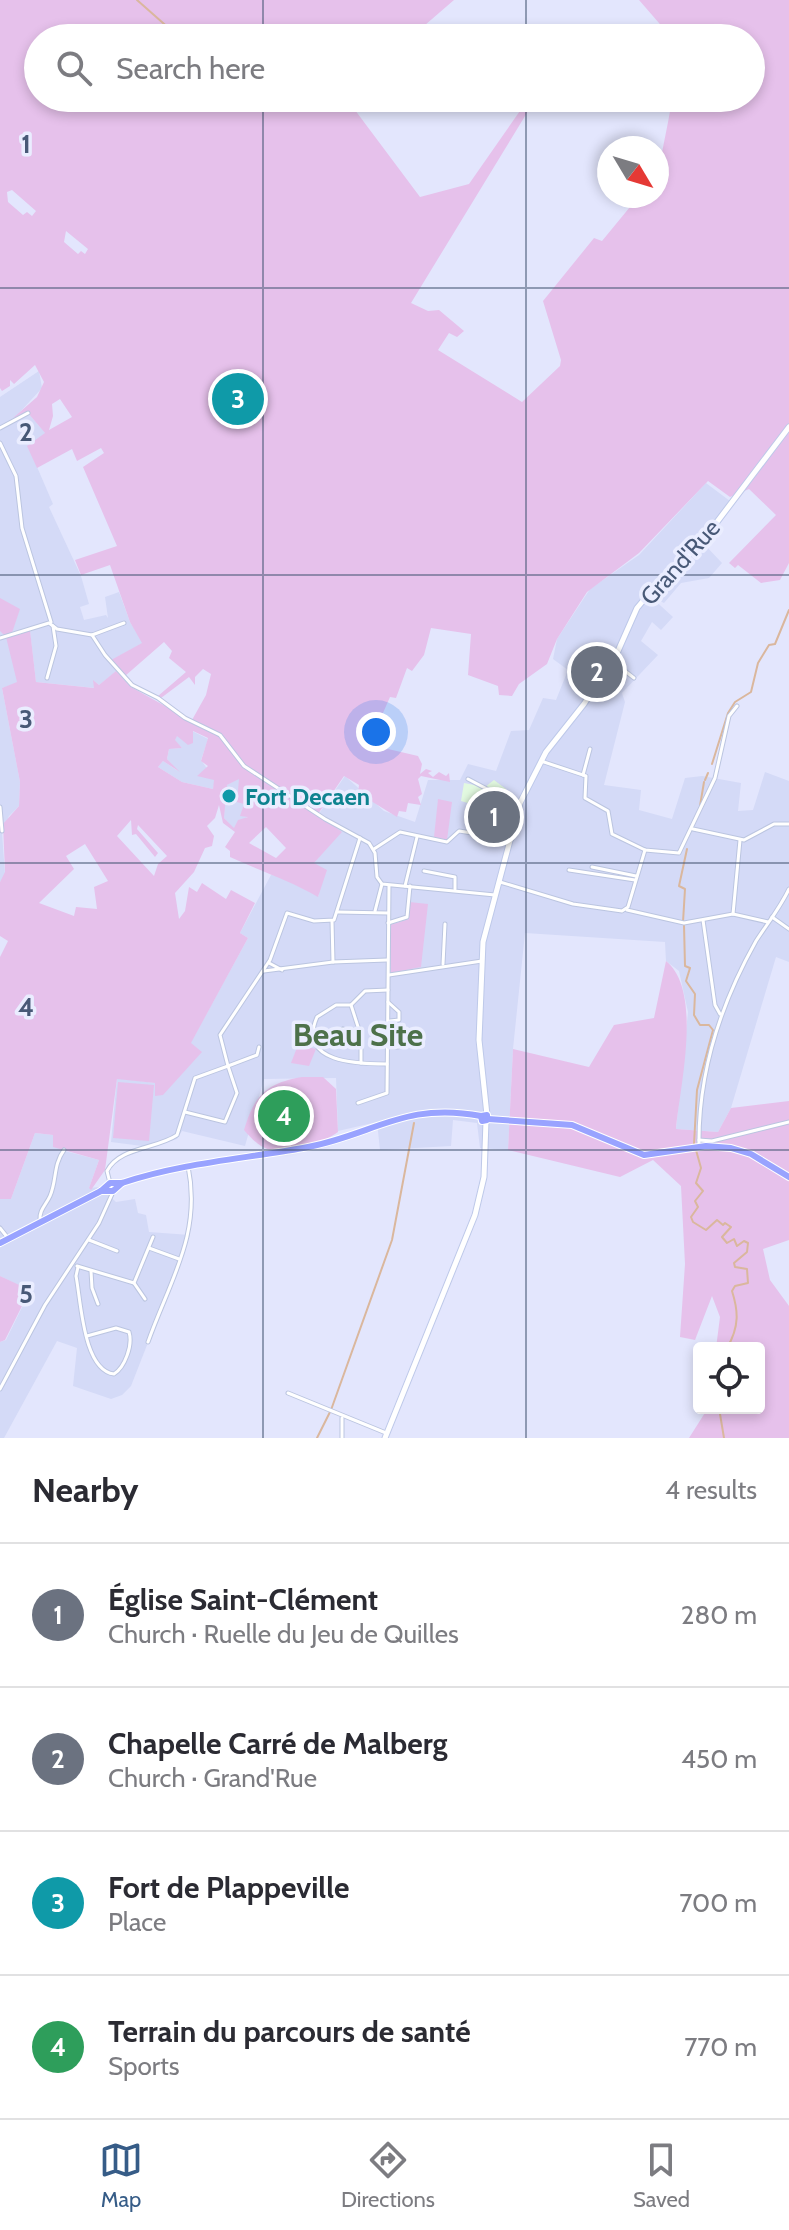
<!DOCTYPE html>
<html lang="en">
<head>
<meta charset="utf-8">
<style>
	body { margin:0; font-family:Cabin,sans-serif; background:#f7f7f7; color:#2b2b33 }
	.controls { position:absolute; right:24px; bottom:24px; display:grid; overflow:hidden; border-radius:8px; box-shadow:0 4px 12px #0003 }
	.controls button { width:72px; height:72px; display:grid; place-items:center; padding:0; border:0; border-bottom:2px solid #e1e1e2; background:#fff; color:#2b2b33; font:40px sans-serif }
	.compass { position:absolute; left:597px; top:136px; width:72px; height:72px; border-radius:50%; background:#fff; box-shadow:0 4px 12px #0003; rotate:128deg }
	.you { position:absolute; left:376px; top:732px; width:28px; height:28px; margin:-20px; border:6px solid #fff; border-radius:50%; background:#1a73e8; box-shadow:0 0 0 12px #1a73e833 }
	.badge { display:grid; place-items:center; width:52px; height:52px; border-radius:50%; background:#365c87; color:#fff; font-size:26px; font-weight:700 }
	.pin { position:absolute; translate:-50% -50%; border:4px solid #fff; box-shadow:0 2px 8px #0006 }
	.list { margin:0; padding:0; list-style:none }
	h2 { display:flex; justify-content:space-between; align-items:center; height:104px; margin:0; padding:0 32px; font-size:34px }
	h2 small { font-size:26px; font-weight:400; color:#7c7c81 }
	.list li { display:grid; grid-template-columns:52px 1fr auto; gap:24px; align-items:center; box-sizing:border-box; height:144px; padding:0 32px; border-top:2px solid #e1e1e2 }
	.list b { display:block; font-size:30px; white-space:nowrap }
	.list p { margin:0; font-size:26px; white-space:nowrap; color:#7c7c81 }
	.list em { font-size:26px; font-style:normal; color:#7c7c81 }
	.icon { flex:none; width:44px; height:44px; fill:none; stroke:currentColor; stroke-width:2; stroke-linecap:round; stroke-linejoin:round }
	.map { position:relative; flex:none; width:789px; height:1438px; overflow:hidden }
	.search { position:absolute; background:#fff; box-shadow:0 4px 12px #0003; left:24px; right:24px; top:24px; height:88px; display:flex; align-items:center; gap:20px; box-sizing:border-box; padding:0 28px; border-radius:44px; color:#7c7c81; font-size:30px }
	.sheet { height:680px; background:#fff }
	nav { display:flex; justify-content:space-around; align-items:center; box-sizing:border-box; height:112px; border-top:2px solid #e1e1e2; background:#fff; font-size:22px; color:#7c7c81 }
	nav a { display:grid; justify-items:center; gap:4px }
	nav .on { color:#365c87 }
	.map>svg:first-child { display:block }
	.residential { fill:#d4daf7 }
	.education { fill:#e2f9e0 }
	.green { fill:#e6c1eb; fill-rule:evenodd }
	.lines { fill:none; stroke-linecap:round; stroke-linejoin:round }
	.stream { stroke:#dab79d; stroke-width:2 }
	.street-casing { stroke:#bbc5e0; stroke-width:5 }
	.secondary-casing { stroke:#bec9e9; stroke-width:7 }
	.primary-casing { stroke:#fff; stroke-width:8 }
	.street { stroke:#fff; stroke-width:3 }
	.secondary { stroke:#fff; stroke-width:5 }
	.primary { stroke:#99a3ff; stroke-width:6 }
	.grid { fill:none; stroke:#485977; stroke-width:2; stroke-opacity:0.55 }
	.culture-dot { fill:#0f9aa8; stroke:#eaedff; stroke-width:3 }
	.labels { text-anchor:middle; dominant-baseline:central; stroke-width:7; stroke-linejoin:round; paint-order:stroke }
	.street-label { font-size:24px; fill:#485977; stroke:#eaedff }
	.culture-label { font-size:24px; font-weight:bold; fill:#0d838f; stroke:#eaedff; text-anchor:start }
	.district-label { font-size:32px; font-weight:bold; fill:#4d714a; stroke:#eaedff }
	.grid-label { font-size:26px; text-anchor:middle; font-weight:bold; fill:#485977; stroke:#eaedff; stroke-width:7; stroke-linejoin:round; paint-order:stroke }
</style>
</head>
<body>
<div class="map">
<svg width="789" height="1438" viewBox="0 0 789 1438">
	<rect width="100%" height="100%" fill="#e3e6fd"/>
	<!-- residential -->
	<g class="residential">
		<polygon points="39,371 42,388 19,413 28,413 46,434 28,446 53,504 49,507 81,576 89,604 80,607 84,620 106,615 108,618 105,597 119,592 130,622 143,643 110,661 118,670 99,685 94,681 95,688 36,682 30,631 18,683 2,688 20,782 19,806 9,816 2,832 5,875 0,882 0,397"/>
		<polygon points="706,483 734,504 705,545 722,563 709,578 681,583 664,603 650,596 673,617 661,630 652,622 641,641 658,655 622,693 625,702 604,785 641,790 639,810 672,819 685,778 702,776 741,783 738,811 753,810 765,772 789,781 789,962 776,957 731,1108 718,1132 676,1129 688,1012 679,971 666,961 665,942 525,933 513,1049 508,1150 480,1148 477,1123 453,1120 451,1146 380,1150 377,1122 338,1131 336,1078 264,1079 245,1146 182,1131 177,1139 150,1147 111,1142 117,1078 155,1083 190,1044 248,938 240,933 271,875 283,876 319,896 314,863 334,838 318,815 345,776 384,811 415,822 428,780 460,780 468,764 496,771 511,731 529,730 543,698 556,700 568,670 553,659 557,639 590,589 639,555"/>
		<polygon points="192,731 208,739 201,760 215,780 213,789 182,782 158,767 163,761 178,771 167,759 169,749 182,748 174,740 177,735"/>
		<polygon points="239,778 244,803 241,816 248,816 234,829 224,818 225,791 227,785"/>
		<polygon points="35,1133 53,1135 65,1151 99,1160 89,1188 100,1187 116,1202 135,1199 138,1213 146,1215 149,1232 190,1235 131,1386 122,1395 111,1399 73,1386 77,1348 57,1341 4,1438 0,1438 0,1342 6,1340 30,1291 0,1276 0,1199 11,1199"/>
	</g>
	<!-- education -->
	<polygon class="education" points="494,780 506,789 504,797 497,803 485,804 481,817 469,815 471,804 461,801 464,783 485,787"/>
	<!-- green -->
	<g class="green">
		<path d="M0,0H454L410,38H38V98H346L420,197L469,184L529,98H536L411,303L428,311L439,310L464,331L457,337L449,333L438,350L522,402L560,366L561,360L543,301L594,238L602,241L639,196H657C657,165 668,130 672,98H751V38H672L639,0H789V563L780,580L761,583L738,565L735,568L729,563L776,515L749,489L730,497L708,481L639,553L587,592L557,639L547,664L519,684L512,696L499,695L498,686L468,675L471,634L431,628L424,655L412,671L407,668L396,698L390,697L379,722L383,724L382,731L393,736L384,734L380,743L388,749L418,756L422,764L420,774L426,769L432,771L428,773L433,777L439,772L446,776L449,773L450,782L421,776L418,779L422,794L418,797L421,805L408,803L406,812L399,811L397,817L358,793L359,785L344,776L318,814L342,832L314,863L327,870L318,897C289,880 260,871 230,857V851L225,847L235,832L223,823L219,805L215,818L207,826L214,836L212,846L205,848L194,872L175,893L179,919L185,911L189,887L197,892L202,883L226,899L231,890L255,903L240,933L248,938L191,1043L202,1052L163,1095L155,1096V1083L117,1079L105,1170L91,1190L89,1188L99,1160L53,1147V1135L35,1133L11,1199H0V957L8,941L0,936V882L5,872L3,824L19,806L20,782L2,688L17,682L6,637L30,630L36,682L94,688L93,680L99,685L116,671L131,687L201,726L192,720L206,695L211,674L203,669L195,677V685L189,677L161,698L158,696L186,672L169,658L172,651L164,642L125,676L111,660L142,643L130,622L110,565L81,575L75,560L117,546L83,467L104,453L101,448L77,461L72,449L37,468L27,446L45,433L28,413L13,418L37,397L44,382L35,365L14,384L10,380V386L2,391L0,388ZM12,190L36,211L32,216L27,212L23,215L8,202L7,192ZM66,231L88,249L85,254L81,251L78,254L64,242ZM60,399L72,417L49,430L53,416L52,404ZM193,731L208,738L201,761L208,766L197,776L214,780L213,789L182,782L158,767L163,761L180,772L167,759L169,749L182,748L175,740L177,736L188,745L193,743ZM239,779L237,802L244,804L240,816L248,817L238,820L234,828L224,818L227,785ZM131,820L132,835L136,834L155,857L158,853L137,829L138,825L167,856L158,864L154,876L117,836ZM266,827L286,848L276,858L249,843ZM85,844L108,881L94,887L97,909L76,907L74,916L39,903L74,869L66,856Z"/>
		<polygon points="0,598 20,609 12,633 4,635 0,631"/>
		<polygon points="438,799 452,802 447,840 434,837"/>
		<polygon points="495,801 507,809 504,825 479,823 485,803"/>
		<polygon points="409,902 428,904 421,967 391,973 390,925 409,919"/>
		<path d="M666,961C703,991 680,1085 676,1129L718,1132L731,1108L789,1101V1240L763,1249L770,1280L789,1306V1438H689L708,1408H759V1348H716L720,1317L712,1296L695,1340L680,1337L685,1264L681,1186L653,1160L620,1177L508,1150L513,1049L589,1067L614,1025L654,1018Z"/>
		<polygon points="298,1045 316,1049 309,1066 291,1063"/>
		<path d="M302,1077H323L336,1089L338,1132C323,1143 289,1154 270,1150C259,1147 251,1138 244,1130C254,1096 266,1083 302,1077Z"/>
		<polygon points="118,1082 154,1085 149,1141 113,1138"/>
		<polygon points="0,1276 30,1290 5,1340 0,1342"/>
	</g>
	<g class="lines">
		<!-- stream -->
		<g class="stream">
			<polyline points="137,0 180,38"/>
			<polyline points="712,764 728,713 735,702 751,692 758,663 769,645 775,644 789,610"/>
			<polyline points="705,780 708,773"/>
			<polyline points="700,806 704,782"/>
			<polyline points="683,922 685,889 679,886 687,849"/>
			<polyline points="684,925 685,966 690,968 686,981 695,994 694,1015 700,1025 709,1025 713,1030 697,1090 694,1144"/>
			<path d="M696,1150L701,1168L696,1183L703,1191L695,1201L698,1207L691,1217L693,1222L706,1230L717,1220L723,1225L725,1223L731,1227L722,1237L727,1243L734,1239L737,1246L744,1241L748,1243L747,1252L734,1263L735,1267L747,1269L748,1283L735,1286L732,1291C738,1310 740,1326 727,1348"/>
			<polyline points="719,1408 724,1438"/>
			<polyline points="317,1438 331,1410 392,1240 414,1123"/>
		</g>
		<defs>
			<g id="street">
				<polyline points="0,428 28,413"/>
				<polyline points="0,443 16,476 22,528 51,622"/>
				<polyline points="92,635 124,623"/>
				<polyline points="0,638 49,623 57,629 92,635 105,655 132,685 158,698 185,718 220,735 244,766 325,819 369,843 375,853 377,877 382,884 495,895"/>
				<polyline points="607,667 625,671 634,678"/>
				<polyline points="47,678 56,646 53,626"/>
				<polyline points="541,761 586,776 585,798 608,811 612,834 645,850 679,853 715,778 729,716 737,706"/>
				<polyline points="583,775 590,749"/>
				<polyline points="468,779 519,806"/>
				<polyline points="0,807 2,831"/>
				<polyline points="693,829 744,840 774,824 789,824"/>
				<polyline points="374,849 400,832 447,842 459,831 512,839"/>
				<polyline points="592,867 636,876"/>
				<polyline points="569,870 635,880"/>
				<polyline points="424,871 455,877 455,889"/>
				<polyline points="500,882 573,904 622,911 628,907 645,850"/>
				<polyline points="405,886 417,837"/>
				<polyline points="627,910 684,923 733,914 768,922"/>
				<polyline points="375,911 382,884"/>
				<polyline points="338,912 388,913"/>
				<polyline points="733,914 740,840"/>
				<polyline points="772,917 789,929"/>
				<polyline points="703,920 715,1005 720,1014"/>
				<polyline points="332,921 333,962"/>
				<polyline points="388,923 407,917 410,886"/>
				<polyline points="269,963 282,970"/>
				<polyline points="443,964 445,924"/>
				<polyline points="264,971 333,962 387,960"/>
				<polyline points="389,975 482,961"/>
				<polyline points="388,1002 399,1012 399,1020 390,1021"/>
				<path d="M351,1005H336L317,1017C297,1063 358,1064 387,1064"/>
				<polyline points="343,1029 360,1042"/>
				<polyline points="388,1031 398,1039 398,1047 389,1047"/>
				<polyline points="361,1063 361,1036 351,1005 365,991 388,990"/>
				<polyline points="358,1103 387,1093 389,886"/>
				<polyline points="185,1112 225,1122 237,1093 228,1066 257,1055 259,1047"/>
				<polyline points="699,1140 712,1141 789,1122"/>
				<path d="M699,1146C698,1073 720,1005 756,941C767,924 780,908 789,889"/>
				<path d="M110,1183L107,1171C119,1147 157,1149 177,1135L195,1078L228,1066L220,1035L270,960L287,913L314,921L334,920L360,838"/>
				<path d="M40,1220C39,1210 46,1205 50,1196C57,1180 53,1165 64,1150"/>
				<polyline points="0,1228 8,1238"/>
				<polyline points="89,1240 117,1251"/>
				<polyline points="149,1248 179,1259"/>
				<polyline points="77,1266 134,1283 153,1237"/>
				<path d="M78,1267L76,1276C81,1301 83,1370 114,1374C125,1367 133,1345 129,1332L116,1328L87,1336"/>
				<polyline points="91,1271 92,1288 98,1304"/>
				<polyline points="134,1283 145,1299"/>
				<path d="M148,1342C170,1280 202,1234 188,1166"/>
				<polyline points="0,1389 45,1305 99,1223 113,1192"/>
				<polyline points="288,1393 386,1433"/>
				<polyline points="342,1438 342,1418"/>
			</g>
			<g id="secondary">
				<polyline points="487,1115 479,1040 483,942 520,803 546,752 584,704 618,651 637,608 664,576 698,547 789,427"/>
				<polyline points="385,1438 475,1215 484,1177 486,1121"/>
			</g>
			<g id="primary">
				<polygon points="487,1115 487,1120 482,1121 481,1116"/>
				<polyline points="488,1119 572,1125 644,1155 706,1146 731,1148 751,1154 789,1177"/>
				<polyline points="101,1191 113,1191 122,1183"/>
				<path d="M0,1243L101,1191L110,1183H122C182,1163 242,1159 303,1148C372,1136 404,1101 481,1116"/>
			</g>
		</defs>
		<!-- street casing -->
		<use href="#street" class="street-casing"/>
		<!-- secondary casing -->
		<use href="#secondary" class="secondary-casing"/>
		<!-- primary casing -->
		<use href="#primary" class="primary-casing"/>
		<!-- street -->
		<use href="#street" class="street"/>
		<!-- secondary -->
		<use href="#secondary" class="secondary"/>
		<!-- primary -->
		<use href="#primary" class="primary"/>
	</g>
	<!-- grid -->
	<path class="grid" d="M263,0V38M526,0V38M263,98V1438M526,98V1438M0,288H789M0,575H789M0,863H789M0,1150H789"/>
	<!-- markers -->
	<circle class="culture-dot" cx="229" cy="796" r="8"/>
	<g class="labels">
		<!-- street labels -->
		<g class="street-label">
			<text transform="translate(680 562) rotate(-48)">Grand'Rue</text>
		</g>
		<!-- culture labels -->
		<g class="culture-label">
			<text x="245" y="796">Fort Decaen</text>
		</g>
		<!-- district labels -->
		<g class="district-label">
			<text x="358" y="1034">Beau Site</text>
		</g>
	</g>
	<g class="grid-label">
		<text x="26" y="153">1</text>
		<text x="26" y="441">2</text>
		<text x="26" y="728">3</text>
		<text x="26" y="1016">4</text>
		<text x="26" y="1303">5</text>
	</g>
</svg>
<div class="controls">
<button><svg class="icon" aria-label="locate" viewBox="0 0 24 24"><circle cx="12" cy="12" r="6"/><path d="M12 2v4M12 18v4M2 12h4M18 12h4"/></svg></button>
</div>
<svg class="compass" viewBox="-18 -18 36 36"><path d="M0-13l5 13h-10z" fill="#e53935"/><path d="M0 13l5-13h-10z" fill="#7c7c81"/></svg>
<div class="you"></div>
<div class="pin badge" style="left:494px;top:817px;background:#6b7280">1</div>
<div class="pin badge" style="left:597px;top:672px;background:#6b7280">2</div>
<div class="pin badge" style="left:238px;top:399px;background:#0f9aa8">3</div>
<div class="pin badge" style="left:284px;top:1116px;background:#2e9e5b">4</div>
<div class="search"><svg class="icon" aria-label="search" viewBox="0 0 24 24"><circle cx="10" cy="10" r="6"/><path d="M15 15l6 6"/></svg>Search here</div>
</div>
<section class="sheet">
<h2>Nearby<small>4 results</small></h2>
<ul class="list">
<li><span class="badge" style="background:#6b7280">1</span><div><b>Église Saint-Clément</b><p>Church · Ruelle du Jeu de Quilles</p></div><em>280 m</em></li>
<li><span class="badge" style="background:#6b7280">2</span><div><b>Chapelle Carré de Malberg</b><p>Church · Grand'Rue</p></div><em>450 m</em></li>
<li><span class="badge" style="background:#0f9aa8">3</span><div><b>Fort de Plappeville</b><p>Place</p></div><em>700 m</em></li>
<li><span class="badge" style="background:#2e9e5b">4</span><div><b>Terrain du parcours de santé</b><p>Sports</p></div><em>770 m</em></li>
</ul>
</section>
<nav>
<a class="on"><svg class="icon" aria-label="map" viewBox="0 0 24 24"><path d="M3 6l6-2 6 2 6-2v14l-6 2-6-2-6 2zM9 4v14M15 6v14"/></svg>Map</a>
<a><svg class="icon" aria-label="directions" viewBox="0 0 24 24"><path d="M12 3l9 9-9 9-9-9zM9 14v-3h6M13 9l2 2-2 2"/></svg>Directions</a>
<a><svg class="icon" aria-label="saved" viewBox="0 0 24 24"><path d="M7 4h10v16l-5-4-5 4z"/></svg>Saved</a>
</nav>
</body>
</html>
